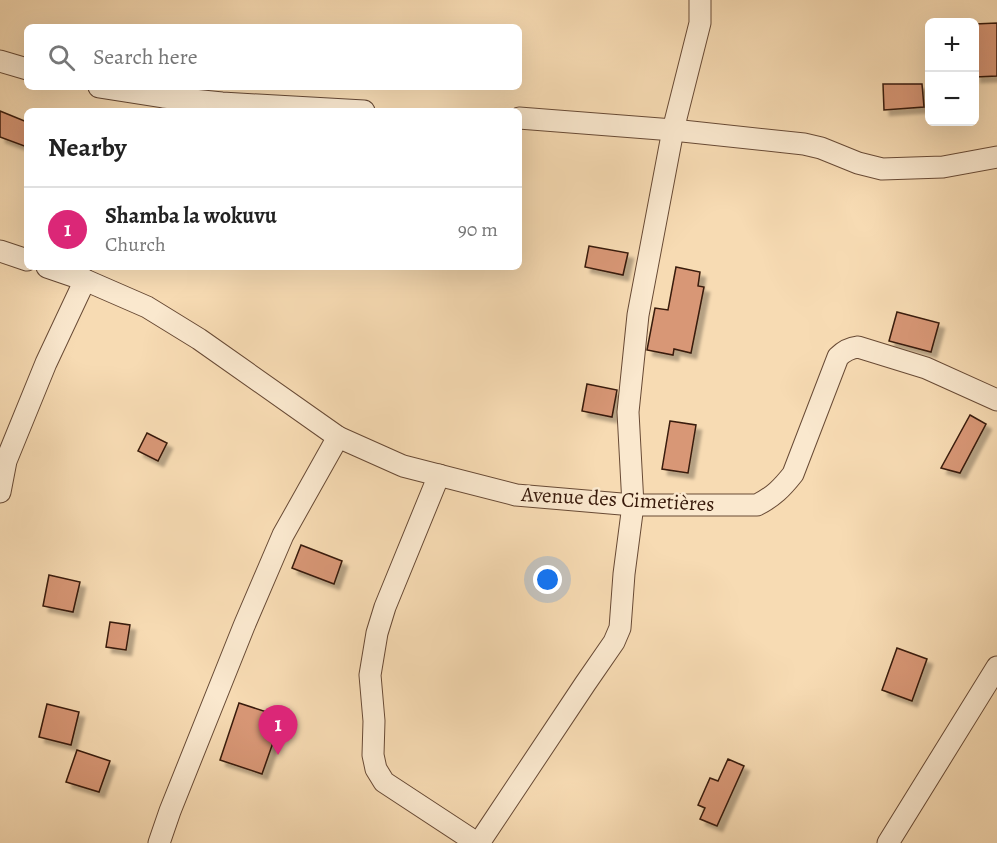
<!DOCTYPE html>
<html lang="en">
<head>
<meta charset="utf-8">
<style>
	body { margin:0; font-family:Alegreya,serif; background:#f2f2f2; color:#222 }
	.controls { position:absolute; right:18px; top:18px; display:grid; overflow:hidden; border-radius:9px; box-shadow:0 6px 24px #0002 }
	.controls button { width:54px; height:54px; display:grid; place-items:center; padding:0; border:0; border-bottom:2px solid #e0e0e0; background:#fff; color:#222; font:30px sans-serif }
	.you { position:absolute; left:548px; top:580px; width:21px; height:21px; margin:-15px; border:4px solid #fff; border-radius:50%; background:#1a73e8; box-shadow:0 0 0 9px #1a73e833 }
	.badge { display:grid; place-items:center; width:39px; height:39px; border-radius:50%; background:#db2777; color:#fff; font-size:20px; font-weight:700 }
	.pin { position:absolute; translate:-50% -50px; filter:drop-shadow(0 2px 3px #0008) }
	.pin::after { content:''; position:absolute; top:32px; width:21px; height:18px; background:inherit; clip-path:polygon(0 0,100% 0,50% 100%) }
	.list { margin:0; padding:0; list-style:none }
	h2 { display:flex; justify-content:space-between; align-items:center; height:78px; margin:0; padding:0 24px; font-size:26px }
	h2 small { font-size:20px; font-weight:400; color:#767676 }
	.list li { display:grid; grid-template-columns:39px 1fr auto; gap:18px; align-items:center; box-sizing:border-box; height:84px; padding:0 24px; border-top:2px solid #e0e0e0 }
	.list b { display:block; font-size:22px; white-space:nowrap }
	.list p { margin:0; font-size:20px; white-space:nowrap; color:#767676 }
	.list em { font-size:20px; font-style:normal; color:#767676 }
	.icon { flex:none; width:33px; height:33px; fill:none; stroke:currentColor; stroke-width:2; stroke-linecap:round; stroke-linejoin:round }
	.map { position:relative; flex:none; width:997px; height:843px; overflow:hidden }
	.search { position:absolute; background:#fff; box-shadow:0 6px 24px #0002; left:24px; top:24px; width:498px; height:66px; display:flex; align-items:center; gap:15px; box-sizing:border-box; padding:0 21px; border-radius:9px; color:#767676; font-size:22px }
	.panel { position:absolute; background:#fff; box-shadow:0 6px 24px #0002; left:24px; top:108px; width:498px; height:162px; border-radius:9px }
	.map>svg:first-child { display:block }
	.building { fill:#d89776; stroke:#381a0b; stroke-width:1.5; filter:url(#shadow) }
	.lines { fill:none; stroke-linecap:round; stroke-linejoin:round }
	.street-casing { stroke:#684a35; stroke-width:23 }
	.street { stroke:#fae8ce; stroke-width:21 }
	.labels { text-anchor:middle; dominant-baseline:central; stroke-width:5; stroke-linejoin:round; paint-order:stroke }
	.street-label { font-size:21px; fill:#381a0b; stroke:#fae8ce }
</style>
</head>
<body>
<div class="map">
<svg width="997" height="843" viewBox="0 0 997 843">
	<defs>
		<filter id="shadow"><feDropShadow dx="5.5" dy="5.5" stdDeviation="1.5" flood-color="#0004"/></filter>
	</defs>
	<rect width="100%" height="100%" fill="#f7dbb3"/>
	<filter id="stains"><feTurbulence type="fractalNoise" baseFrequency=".00333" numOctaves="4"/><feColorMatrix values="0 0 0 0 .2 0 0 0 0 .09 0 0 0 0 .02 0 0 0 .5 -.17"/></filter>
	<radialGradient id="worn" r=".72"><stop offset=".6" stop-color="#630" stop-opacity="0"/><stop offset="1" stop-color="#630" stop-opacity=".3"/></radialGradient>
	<!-- building -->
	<g class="building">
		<polygon points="997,23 997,76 975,77 975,24"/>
		<polygon points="883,84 922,84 924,107 884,110"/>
		<polygon points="0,111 27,122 27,147 0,137"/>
		<polygon points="589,246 628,253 623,275 585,267"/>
		<polygon points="676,267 700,272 698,286 704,287 691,353 674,349 673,355 647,350 655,308 668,310"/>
		<polygon points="897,312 939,323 931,352 889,341"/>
		<polygon points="587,384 617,390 612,417 582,411"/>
		<polygon points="970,415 986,424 960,473 941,468"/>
		<polygon points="670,421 696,425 688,473 662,469"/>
		<polygon points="147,433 167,443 158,461 138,451"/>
		<polygon points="301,545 342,561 334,584 292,568"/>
		<polygon points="49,575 80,582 73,612 43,606"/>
		<polygon points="110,622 130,625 126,650 106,647"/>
		<polygon points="897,648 927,659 912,701 882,690"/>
		<polygon points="239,703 282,717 262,774 220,760"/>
		<polygon points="47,704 79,712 71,745 39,737"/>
		<polygon points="77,750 110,761 99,792 66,782"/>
		<polygon points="728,759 744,766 717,826 700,819 705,808 698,805 710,778 718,781"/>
	</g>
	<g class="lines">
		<defs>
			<g id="street">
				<polyline points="0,61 27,69"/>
				<polyline points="99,87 163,97 222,103 364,111"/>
				<polyline points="519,118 673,130 804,144 821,148 858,163 882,169 943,167 997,157"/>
				<polyline points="0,251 27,260"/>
				<path d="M47,267L85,280L147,307L199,339L338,437L403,466L516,495L633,505H757C773,497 782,488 793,474L838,357C844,351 849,348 858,347L926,368L997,400"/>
				<polyline points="439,475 385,607 377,633 370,675 374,721 373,755 376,769 384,782 477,843"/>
				<polyline points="0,492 6,461 46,363 85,280"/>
				<polyline points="159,843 170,811 244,626 283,535 338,437"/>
				<polyline points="479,843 585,684 614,642 620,628 624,574 633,505 628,412 638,315 673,130 700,23 700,0"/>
				<polyline points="888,843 997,667"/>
			</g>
		</defs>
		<!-- street casing -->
		<use href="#street" class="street-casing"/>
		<!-- street -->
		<use href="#street" class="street"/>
	</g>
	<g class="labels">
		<!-- street labels -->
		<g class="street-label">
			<text transform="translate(618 499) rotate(3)">Avenue des Cimetières</text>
		</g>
	</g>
	<rect width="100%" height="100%" filter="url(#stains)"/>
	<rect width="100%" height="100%" fill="url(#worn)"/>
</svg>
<div class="controls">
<button>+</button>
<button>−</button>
</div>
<div class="you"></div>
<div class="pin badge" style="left:278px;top:755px">1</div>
<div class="search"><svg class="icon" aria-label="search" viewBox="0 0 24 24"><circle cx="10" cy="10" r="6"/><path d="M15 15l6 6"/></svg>Search here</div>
<section class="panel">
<h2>Nearby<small></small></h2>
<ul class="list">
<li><span class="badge">1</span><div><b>Shamba la wokuvu</b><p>Church</p></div><em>90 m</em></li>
</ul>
</section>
</div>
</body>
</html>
